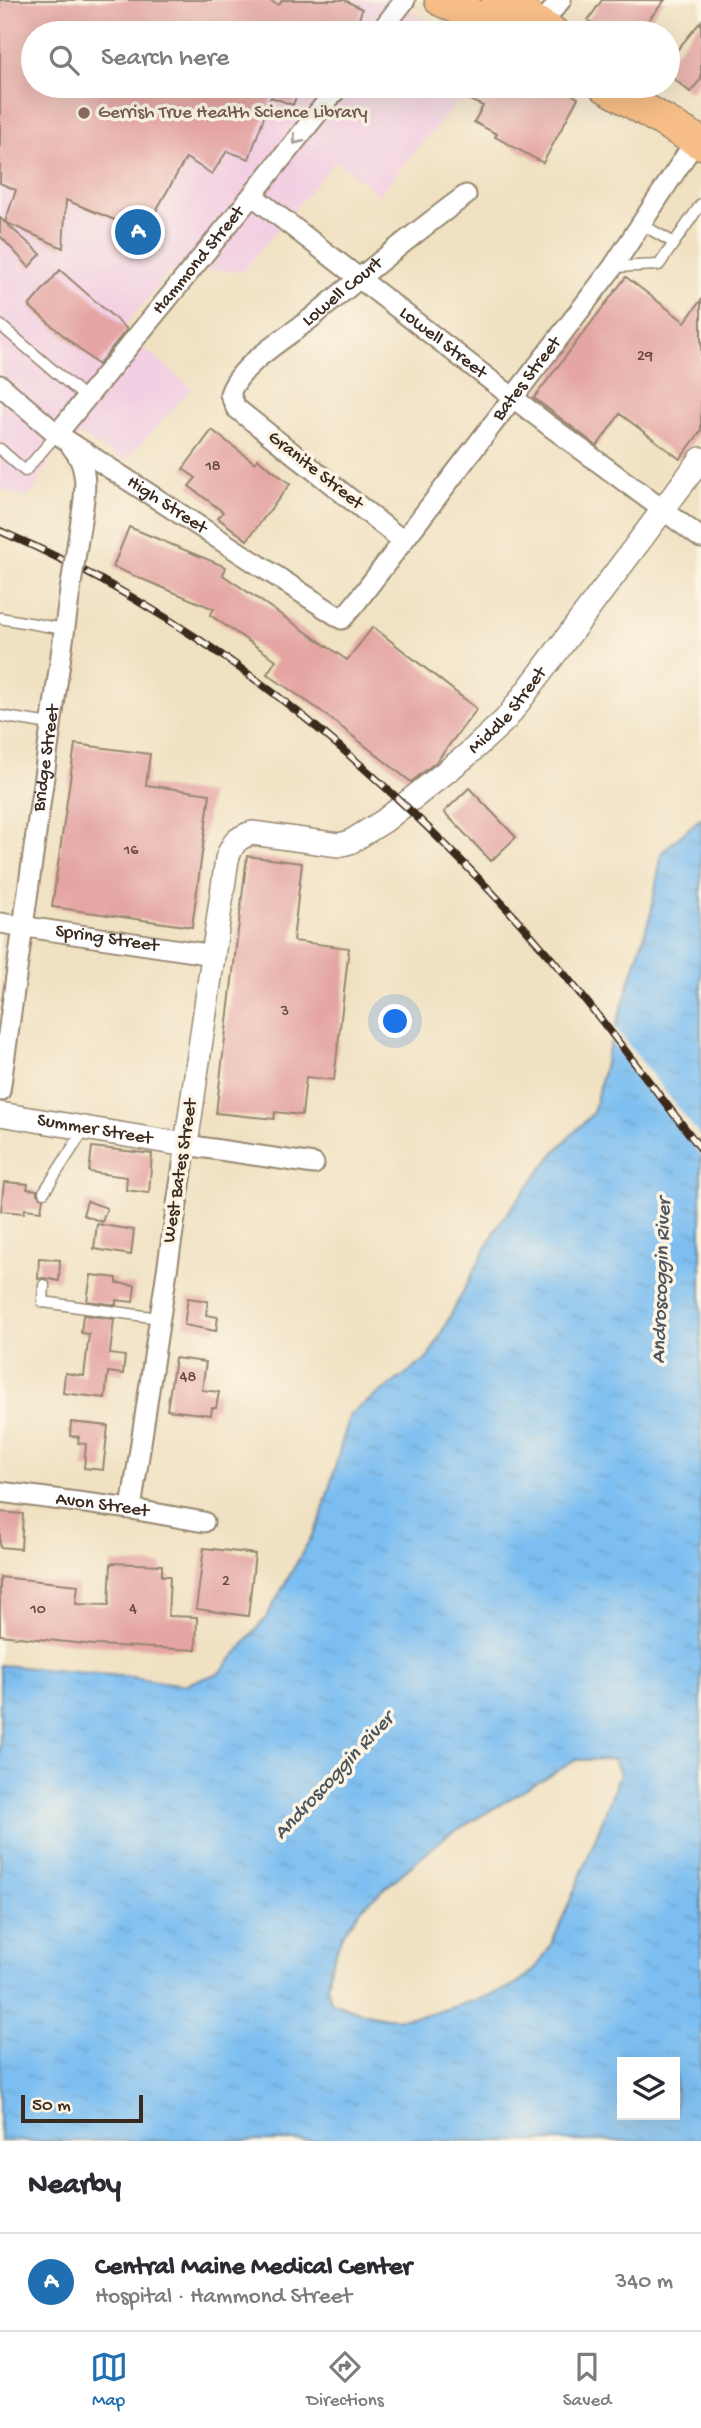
<!DOCTYPE html>
<html lang="en">
<head>
<meta charset="utf-8">
<style>
	body { margin:0; font-family:"Gochi Hand",sans-serif; background:#f7f7f7; color:#2b2b33 }
	.controls { position:absolute; right:21px; bottom:21px; display:grid; overflow:hidden; border-radius:0px; box-shadow:0 7px 28px #0002 }
	.controls button { width:63px; height:63px; display:grid; place-items:center; padding:0; border:0; border-bottom:2px solid #e1e1e2; background:#fff; color:#2b2b33; font:35px sans-serif }
	.scale { position:absolute; left:21px; bottom:18px; width:122px; box-sizing:border-box; padding-left:7px; border:4px solid #3b2a1e; border-top:0; font-size:19px; line-height:24px; white-space:nowrap; color:#3b2a1e; -webkit-text-stroke:5px #fcf5e5; paint-order:stroke }
	.you { position:absolute; left:396px; top:1022px; width:24px; height:24px; margin:-18px; border:5px solid #fff; border-radius:50%; background:#1a73e8; box-shadow:0 0 0 10px #1a73e833 }
	.badge { display:grid; place-items:center; width:46px; height:46px; border-radius:50%; background:#1f6fb2; color:#fff; font-size:23px; font-weight:700 }
	.pin { position:absolute; translate:-50% -50%; border:4px solid #fff; box-shadow:0 2px 7px #0006 }
	.list { margin:0; padding:0; list-style:none }
	h2 { display:flex; justify-content:space-between; align-items:center; height:91px; margin:0; padding:0 28px; font-size:30px }
	h2 small { font-size:23px; font-weight:400; color:#7c7c81 }
	.list li { display:grid; grid-template-columns:46px 1fr auto; gap:21px; align-items:center; box-sizing:border-box; height:98px; padding:0 28px; border-top:2px solid #e1e1e2 }
	.list b { display:block; font-size:26px; white-space:nowrap }
	.list p { margin:0; font-size:23px; white-space:nowrap; color:#7c7c81 }
	.list em { font-size:23px; font-style:normal; color:#7c7c81 }
	.icon { flex:none; width:38px; height:38px; fill:none; stroke:currentColor; stroke-width:2; stroke-linecap:round; stroke-linejoin:round }
	.map { position:relative; flex:none; width:701px; height:2141px; overflow:hidden }
	.search { position:absolute; background:#fff; box-shadow:0 7px 28px #0002; left:21px; right:21px; top:21px; height:77px; display:flex; align-items:center; gap:18px; box-sizing:border-box; padding:0 24px; border-radius:38px; color:#7c7c81; font-size:26px }
	.sheet { height:189px; background:#fff }
	nav { display:flex; justify-content:space-around; align-items:center; box-sizing:border-box; height:98px; border-top:2px solid #e1e1e2; background:#fff; font-size:19px; color:#7c7c81 }
	nav a { display:grid; justify-items:center; gap:4px }
	nav .on { color:#1f6fb2 }
	.map>svg:first-child { display:block }
	.built { fill:#f2cfe2 }
	.water { fill:url(#water-ripples); stroke:#5b7488; stroke-width:2; fill-rule:evenodd }
	.pier { fill:#f0e1c2 }
	.building { fill:#e4a5a3 }
	.lines { fill:none; stroke-linecap:round; stroke-linejoin:round }
	.service-casing { stroke:#968670; stroke-width:13 }
	.minor-casing { stroke:#968670; stroke-width:23 }
	.tertiary-casing { stroke:#968670; stroke-width:26 }
	.trunk-casing { stroke:#968670; stroke-width:35 }
	.service { stroke:#fff; stroke-width:10 }
	.minor { stroke:#fff; stroke-width:19 }
	.tertiary { stroke:#fff; stroke-width:23 }
	.trunk { stroke:#f7be87; stroke-width:32 }
	.rail-casing { stroke:#3b2a1e; stroke-width:8 }
	.rail { stroke:#fcf5e5; stroke-width:5; stroke-dasharray:16; stroke-linecap:butt }
	.minor-bridge-casing { stroke:#968670; stroke-width:23; stroke-linecap:butt }
	.minor-bridge { stroke:#fff; stroke-width:19 }
	.oneway { stroke:#a79f9a }
	.education-dot { fill:#8d6e63; stroke:#fcf5e5; stroke-width:2.5 }
	.labels { text-anchor:middle; dominant-baseline:central; stroke-width:7; stroke-linejoin:round; paint-order:stroke }
	.number-label { font-size:16px; fill:#65493f }
	.education-label { font-size:19px; fill:#785e54; stroke:#fcf5e5; text-anchor:start }
	.street-label { font-size:19px; fill:#3b2a1e; stroke:#fcf5e5 }
	.water-label { font-size:21px; font-style:italic; fill:#4e565d; stroke:#fcf5e5 }
</style>
</head>
<body>
<div class="map">
<svg width="701" height="2141" viewBox="0 0 701 2141">
	<defs>
		<pattern id="water-ripples" width="26" height="14" patternUnits="userSpaceOnUse" patternTransform="scale(1.75)"><rect width="26" height="14" fill="#7bbef1"/><path d="M2 4q2-2 4 0t4 0M15 11q2-2 4 0t4 0" fill="none" stroke="#6ba3ce"/></pattern>
	</defs>
	<rect width="100%" height="100%" fill="#fcf5e5"/>
	<filter id="ink" filterUnits="userSpaceOnUse"><feTurbulence type="fractalNoise" baseFrequency=".0143" numOctaves="2"/><feDisplacementMap in="SourceGraphic" scale="14" xChannelSelector="R" yChannelSelector="G"/><feConvolveMatrix kernelMatrix="1 2 1 2 8 2 1 2 1" color-interpolation-filters="sRGB"/></filter>
	<filter id="wash" filterUnits="userSpaceOnUse"><feTurbulence type="fractalNoise" baseFrequency=".00686" numOctaves="4" result="noise"/><feDisplacementMap in="SourceGraphic" scale="28" xChannelSelector="R" yChannelSelector="G"/><feGaussianBlur stdDeviation="1.57" result="paint"/><feColorMatrix in="noise" values="0 0 0 0 0 0 0 0 0 0 0 0 0 0 0 0 0 1.4 0 .05"/><feComposite in="paint" operator="in"/></filter>
	<g filter="url(#wash)">
		<rect width="100%" height="100%" fill="#f0e1c2"/>
		<!-- built -->
		<polygon class="built" points="0,0 387,0 446,29 444,33 33,33 33,86 449,86 463,95 379,194 335,161 243,271 170,270 122,330 192,388 124,462 81,435 54,453 29,498 0,489"/>
		<!-- water -->
		<path class="water" d="M701,818V2141H0V1665L131,1677L183,1685L220,1673L266,1618L320,1521L350,1414L428,1358L499,1224L554,1153L593,1113L607,1055L651,913L662,852ZM614,1759L620,1774C603,1819 586,1864 567,1908C556,1933 548,1959 527,1976C511,1990 479,1999 459,2005C406,2023 382,2024 331,2001L327,1986L330,1968L342,1935L363,1907L445,1837L576,1760ZM622,2062H675V2115H622Z"/>
		<!-- pier -->
		<polygon class="pier" points="613,1025 701,1137 701,1156 609,1038"/>
		<g id="blocks">
			<!-- building -->
			<g class="building">
				<polygon points="0,0 268,0 279,5 282,0 345,0 362,9 355,33 33,33 33,86 300,86 293,105 271,97 249,159 227,151 212,174 186,158 144,232 66,200 63,248 5,222 16,190 0,183"/>
				<polygon points="602,0 665,0 638,33 605,33 588,20"/>
				<polygon points="701,21 701,79 690,92 668,74 668,61"/>
				<polygon points="439,86 557,86 578,98 543,163 495,137 497,134 474,122 483,106"/>
				<polygon points="0,218 41,254 29,267 0,236"/>
				<polygon points="60,270 127,329 98,365 29,306"/>
				<polygon points="626,277 685,322 701,300 701,431 680,459 620,414 597,446 534,398"/>
				<polygon points="212,430 255,463 258,459 290,484 247,540 218,518 223,512 189,486 196,478 183,469"/>
				<polygon points="129,527 226,567 223,575 347,660 373,627 477,709 436,762 411,782 321,711 267,674 276,660 210,615 214,609 113,567"/>
				<polygon points="75,744 150,754 146,785 210,794 192,927 52,907"/>
				<polygon points="469,788 516,837 491,861 444,812"/>
				<polygon points="247,856 302,863 293,941 349,948 334,1080 306,1077 302,1115 275,1112 274,1119 216,1113"/>
				<polygon points="92,1147 152,1154 149,1193 126,1190 127,1177 89,1172"/>
				<polygon points="4,1182 28,1184 27,1189 37,1190 37,1194 43,1199 41,1211 25,1209 24,1213 1,1211"/>
				<polygon points="87,1201 107,1208 102,1222 83,1215"/>
				<polygon points="97,1224 134,1230 131,1255 94,1249"/>
				<polygon points="39,1258 60,1260 59,1281 44,1278 38,1279"/>
				<polygon points="91,1275 117,1278 117,1283 135,1285 133,1302 116,1300 116,1305 87,1301"/>
				<polygon points="188,1298 208,1301 206,1315 218,1317 216,1331 184,1325"/>
				<polygon points="83,1315 114,1319 110,1354 125,1356 123,1374 108,1372 105,1398 63,1393 65,1373 84,1376 89,1334 81,1333"/>
				<polygon points="175,1358 206,1362 202,1390 219,1392 216,1408 212,1408 211,1415 167,1410"/>
				<polygon points="71,1422 108,1426 103,1470 84,1468 86,1444 78,1443 79,1437 70,1436"/>
				<polygon points="0,1512 23,1514 21,1549 0,1547"/>
				<polygon points="204,1548 255,1554 248,1616 196,1609"/>
				<polygon points="111,1563 162,1565 162,1576 170,1576 168,1616 197,1617 196,1650 95,1645 0,1635 0,1577 78,1585 76,1604 109,1605"/>
			</g>
		</g>
	</g>
	<g filter="url(#ink)">
		<use href="#blocks" fill-opacity="0" stroke="#968670" stroke-width="2"/>
		<g class="lines">
			<defs>
				<g id="service">
					<polyline points="641,224 674,243 701,204"/>
					<polyline points="613,267 659,265 674,243"/>
					<polyline points="0,325 86,398"/>
					<polyline points="0,449 25,471 57,434"/>
					<polyline points="0,618 64,629"/>
					<polyline points="0,716 50,724"/>
					<polyline points="44,1192 84,1130"/>
					<polyline points="44,1285 43,1302 159,1318"/>
				</g>
				<g id="minor">
					<polyline points="540,25 561,0"/>
					<polyline points="379,33 405,0"/>
					<path id="s1" d="M253,196L547,424L701,538"/>
					<path id="s2" d="M0,385L57,434L342,619L355,604L613,267L696,140"/>
					<path id="s3" d="M57,434C151,318 247,204 339,86"/>
					<path d="M71,446C92,469 84,499 80,527"/>
					<path id="s4" d="M403,541L236,408L230,394C240,363 290,336 315,315C364,274 414,233 466,195"/>
					<path id="s5" d="M0,923L214,955"/>
					<path id="s6" d="M0,1091L70,591"/>
					<path id="s7" d="M0,1492L131,1509L204,1522"/>
					<polyline points="131,1509 186,1145 314,1164"/>
				</g>
				<g id="tertiary">
					<path id="s8" d="M0,1114L186,1145L227,859C232,844 236,838 252,833L339,845L350,842L384,821L466,756L506,719L701,459"/>
				</g>
				<g id="trunk">
					<polyline points="441,0 512,33"/>
					<polyline points="498,0 553,33"/>
					<polyline points="605,86 701,143"/>
				</g>
			</defs>
			<!-- service casing -->
			<use href="#service" class="service-casing"/>
			<!-- minor casing -->
			<use href="#minor" class="minor-casing"/>
			<!-- tertiary casing -->
			<use href="#tertiary" class="tertiary-casing"/>
			<!-- trunk casing -->
			<use href="#trunk" class="trunk-casing"/>
			<!-- service -->
			<use href="#service" class="service"/>
			<!-- minor -->
			<use href="#minor" class="minor"/>
			<!-- tertiary -->
			<use href="#tertiary" class="tertiary"/>
			<!-- trunk -->
			<use href="#trunk" class="trunk"/>
			<defs>
				<path id="rail" d="M0,531C200,616 366,756 512,914C580,988 639,1070 701,1149"/>
			</defs>
			<!-- rail casing -->
			<use href="#rail" class="rail-casing"/>
			<!-- rail -->
			<use href="#rail" class="rail"/>
			<defs>
				<polyline id="minor-bridge" points="70,591 80,527"/>
			</defs>
			<!-- minor-bridge casing -->
			<use href="#minor-bridge" class="minor-bridge-casing"/>
			<!-- minor-bridge -->
			<use href="#minor-bridge" class="minor-bridge"/>
		</g>
		<!-- one-way arrows -->
		<defs><path id="oneway-chevron" d="M-2-3.5L2.5 0L-2 3.5" fill="none" stroke-width="1.6" stroke-linecap="round" stroke-linejoin="round" transform="scale(1.75)"/></defs>
		<use class="oneway" href="#oneway-chevron" transform="translate(297 140) rotate(128)"/>
	</g>
	<!-- markers -->
	<circle class="education-dot" cx="84" cy="113" r="7"/>
	<g class="labels">
		<!-- number labels -->
		<g class="number-label">
			<text x="645" y="357">29</text>
			<text x="213" y="467">18</text>
			<text x="131" y="851">16</text>
			<text x="285" y="1012">3</text>
			<text x="188" y="1378">48</text>
			<text x="226" y="1582">2</text>
			<text x="38" y="1610">10</text>
			<text x="133" y="1610">4</text>
		</g>
		<!-- education labels -->
		<g class="education-label">
			<text x="98" y="113">Gerrish True Health Science Library</text>
		</g>
		<!-- street labels -->
		<g class="street-label">
			<text stroke="none"><textPath href="#s3" startOffset="224">Hammond Street</textPath></text>
			<text stroke="none"><textPath href="#s4" startOffset="382">Lowell Court</textPath></text>
			<text stroke="none"><textPath href="#s1" startOffset="240">Lowell Street</textPath></text>
			<text stroke="none"><textPath href="#s2" startOffset="718">Bates Street</textPath></text>
			<text transform="translate(315 471) rotate(38)">Granite Street</text>
			<text stroke="none"><textPath href="#s2" startOffset="206">High Street</textPath></text>
			<text stroke="none"><textPath href="#s8" startOffset="821">Middle Street</textPath></text>
			<text stroke="none"><textPath href="#s6" startOffset="336">Bridge Street</textPath></text>
			<text stroke="none"><textPath href="#s5" startOffset="108">Spring Street</textPath></text>
			<text stroke="none"><textPath href="#s8" startOffset="96">Summer Street</textPath></text>
			<text transform="translate(181 1171) rotate(-81)">West Bates Street</text>
			<text stroke="none"><textPath href="#s7" startOffset="103">Avon Street</textPath></text>
		</g>
		<!-- water labels -->
		<g class="water-label">
			<text transform="translate(663 1281) rotate(-88)">Androscoggin River</text>
			<text transform="translate(335 1777) rotate(-47)">Androscoggin River</text>
		</g>
	</g>
</svg>
<div class="controls">
<button><svg class="icon" aria-label="layers" viewBox="0 0 24 24"><path d="M12 4l9 5-9 5-9-5zM3 14l9 5 9-5"/></svg></button>
</div>
<div class="scale">50 m</div>
<div class="you"></div>
<div class="pin badge" style="left:138px;top:232px">A</div>
<div class="search"><svg class="icon" aria-label="search" viewBox="0 0 24 24"><circle cx="10" cy="10" r="6"/><path d="M15 15l6 6"/></svg>Search here</div>
</div>
<section class="sheet">
<h2>Nearby<small></small></h2>
<ul class="list">
<li><span class="badge">A</span><div><b>Central Maine Medical Center</b><p>Hospital · Hammond Street</p></div><em>340 m</em></li>
</ul>
</section>
<nav>
<a class="on"><svg class="icon" aria-label="map" viewBox="0 0 24 24"><path d="M3 6l6-2 6 2 6-2v14l-6 2-6-2-6 2zM9 4v14M15 6v14"/></svg>Map</a>
<a><svg class="icon" aria-label="directions" viewBox="0 0 24 24"><path d="M12 3l9 9-9 9-9-9zM9 14v-3h6M13 9l2 2-2 2"/></svg>Directions</a>
<a><svg class="icon" aria-label="saved" viewBox="0 0 24 24"><path d="M7 4h10v16l-5-4-5 4z"/></svg>Saved</a>
</nav>
</body>
</html>
